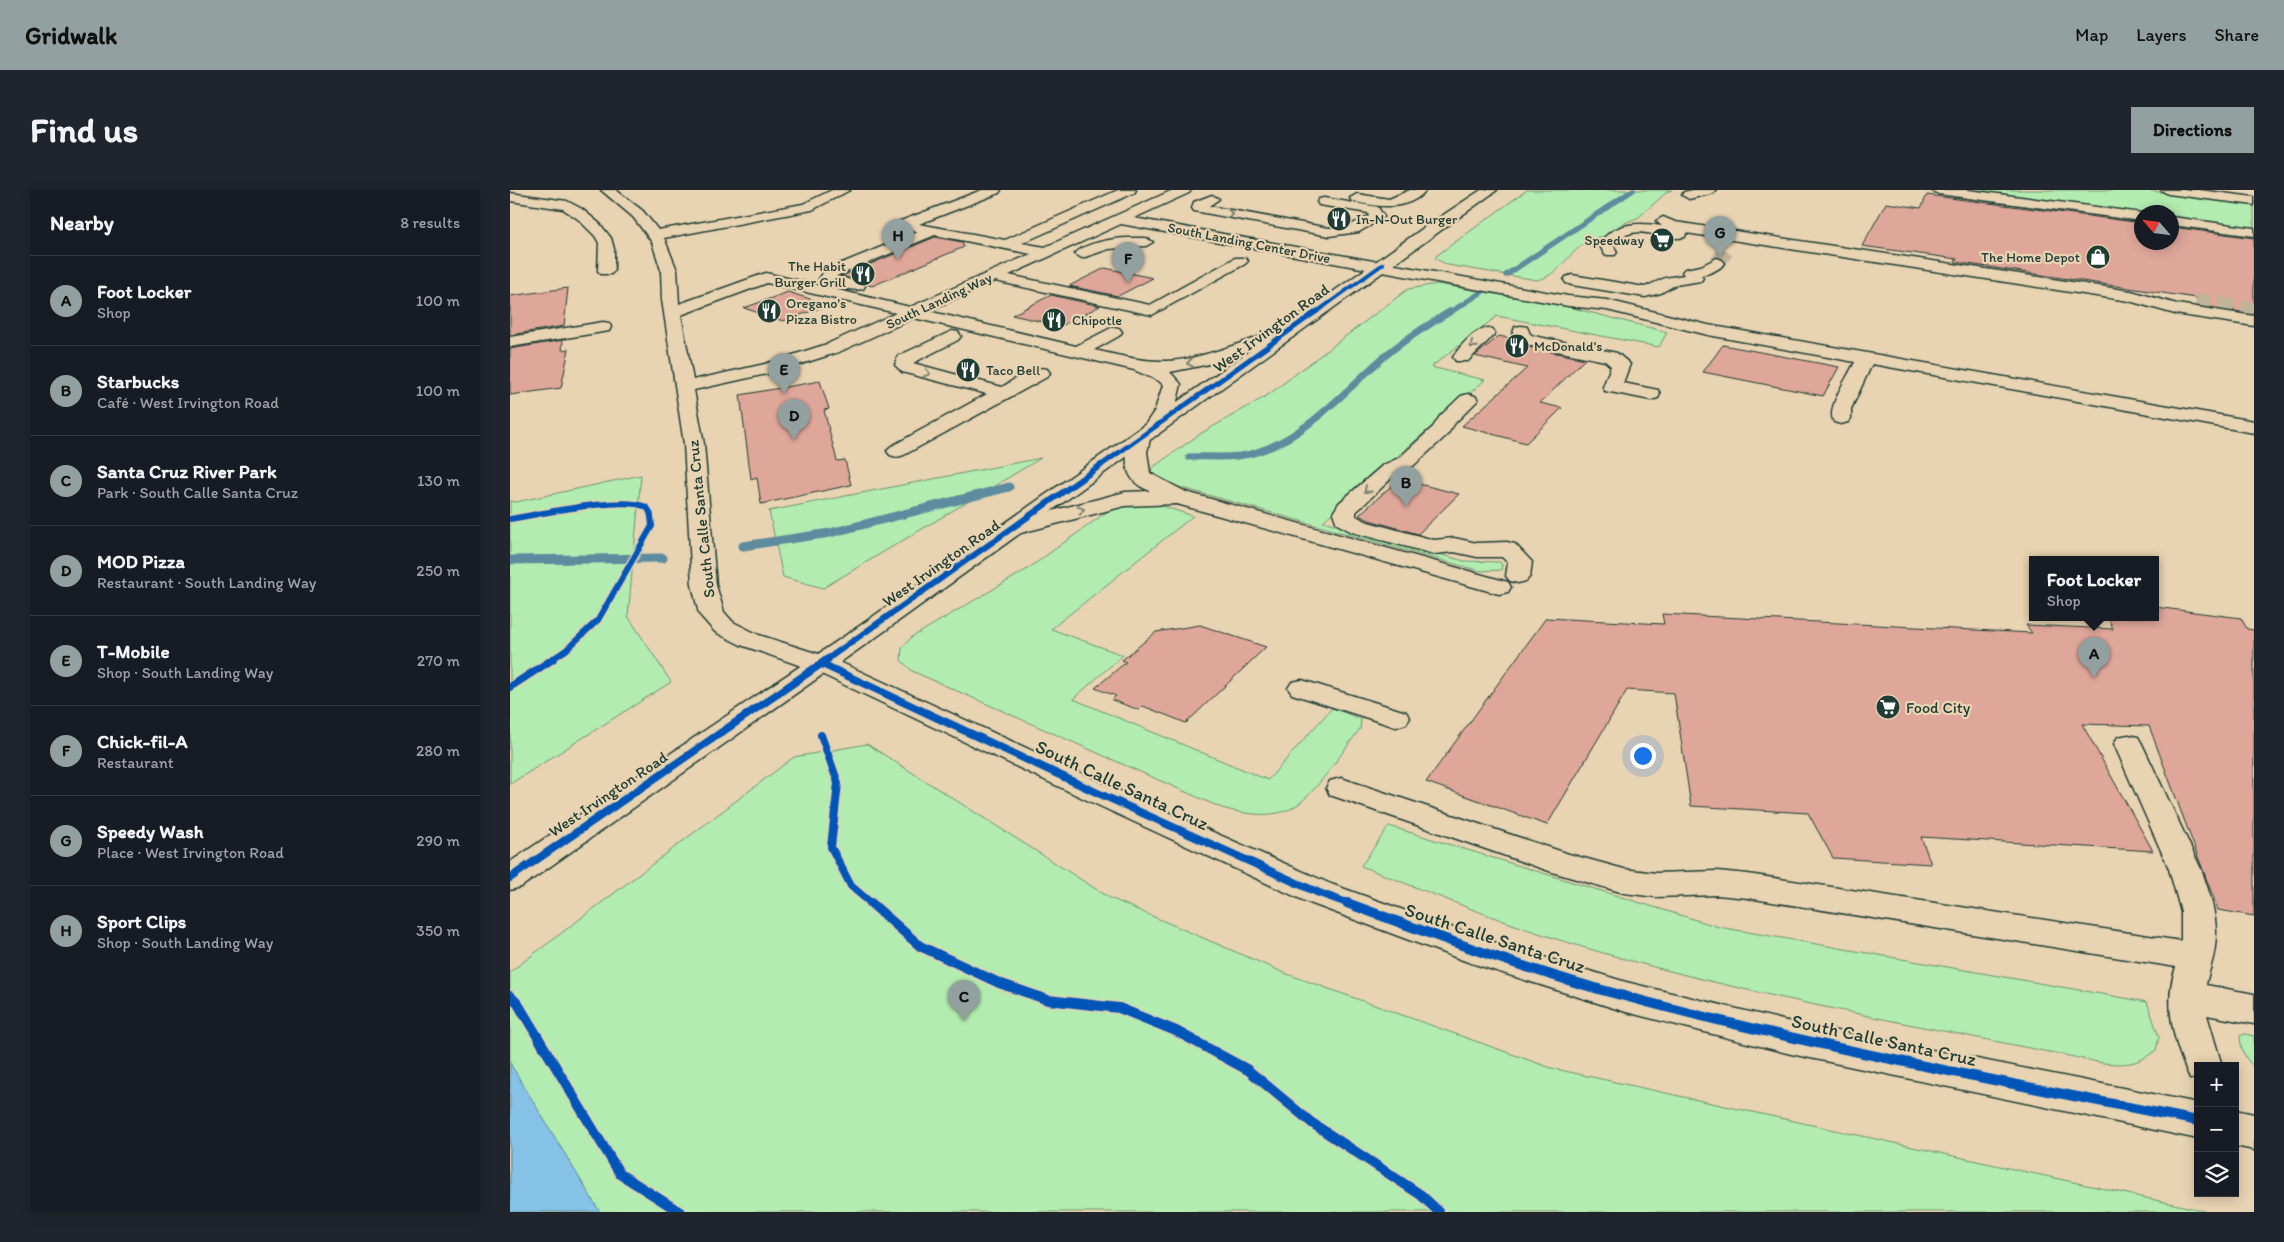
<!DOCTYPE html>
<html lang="en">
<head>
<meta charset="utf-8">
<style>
	body { margin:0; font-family:Itim,sans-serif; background:#20242c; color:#f1f3f6 }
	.controls { position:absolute; right:15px; bottom:15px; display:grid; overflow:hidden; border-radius:0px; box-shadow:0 2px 12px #0003 }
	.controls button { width:45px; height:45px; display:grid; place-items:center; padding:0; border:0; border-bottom:1px solid #363941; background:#171b24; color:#f1f3f6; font:25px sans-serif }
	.compass { position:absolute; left:1624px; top:15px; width:45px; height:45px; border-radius:50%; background:#171b24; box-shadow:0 2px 12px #0003; rotate:298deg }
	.you { position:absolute; left:1132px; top:565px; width:18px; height:18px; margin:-12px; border:4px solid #fff; border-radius:50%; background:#1a73e8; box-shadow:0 0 0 8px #1a73e833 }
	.badge { display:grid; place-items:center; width:32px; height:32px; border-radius:50%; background:#92a19f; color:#111; font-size:16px; font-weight:700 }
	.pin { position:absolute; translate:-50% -41px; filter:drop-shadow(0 1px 2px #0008) }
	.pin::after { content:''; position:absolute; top:26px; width:18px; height:15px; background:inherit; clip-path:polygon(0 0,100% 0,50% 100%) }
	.popup { position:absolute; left:1519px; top:366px; width:130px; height:65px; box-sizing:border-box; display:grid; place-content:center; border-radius:0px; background:#171b24; filter:drop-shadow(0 1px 4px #0005); font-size:16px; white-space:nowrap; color:#9ea1a6 }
	.popup b { font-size:19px; color:#f1f3f6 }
	.popup::after { content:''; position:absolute; left:50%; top:100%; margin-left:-10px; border:10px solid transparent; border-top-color:#171b24 }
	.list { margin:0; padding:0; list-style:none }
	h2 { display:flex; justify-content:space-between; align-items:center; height:65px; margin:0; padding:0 20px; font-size:21px }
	h2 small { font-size:16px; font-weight:400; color:#9ea1a6 }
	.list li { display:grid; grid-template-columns:32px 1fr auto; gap:15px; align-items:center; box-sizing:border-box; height:90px; padding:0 20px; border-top:1px solid #363941 }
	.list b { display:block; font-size:19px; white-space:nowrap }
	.list p { margin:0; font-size:16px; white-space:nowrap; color:#9ea1a6 }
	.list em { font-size:16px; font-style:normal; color:#9ea1a6 }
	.icon { flex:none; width:28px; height:28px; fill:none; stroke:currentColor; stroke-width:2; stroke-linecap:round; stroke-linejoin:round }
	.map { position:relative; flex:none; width:1744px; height:1022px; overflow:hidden; border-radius:0px }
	header { display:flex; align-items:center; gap:30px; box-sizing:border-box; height:70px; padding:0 25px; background:#92a19f; color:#111 }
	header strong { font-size:24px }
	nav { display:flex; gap:28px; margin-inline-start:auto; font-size:18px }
	.intro { display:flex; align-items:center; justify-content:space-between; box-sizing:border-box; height:120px; padding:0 30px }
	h1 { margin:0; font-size:35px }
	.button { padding:12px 22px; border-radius:0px; background:#92a19f; color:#111; font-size:18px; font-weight:700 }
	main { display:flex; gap:30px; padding:0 30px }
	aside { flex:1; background:#171b24; border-radius:0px; box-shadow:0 2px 12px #0003 }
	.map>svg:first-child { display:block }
	.green { fill:#b3ecb0; stroke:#699472 }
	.water { fill:#86c1e6; stroke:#5d8c9f }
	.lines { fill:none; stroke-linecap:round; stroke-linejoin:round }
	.stream-far2 { stroke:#5d8c9f; stroke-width:5.5 }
	.stream-far1 { stroke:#5d8c9f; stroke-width:7 }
	.stream { stroke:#5d8c9f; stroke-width:9 }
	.building { fill:#dfa69a; stroke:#1f3d34 }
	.minor-tunnel { stroke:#c0b599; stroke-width:15; stroke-dasharray:15 8; stroke-linecap:butt }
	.minor-casing { stroke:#1f3d34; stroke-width:3 }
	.major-casing { stroke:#1f3d34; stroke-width:3 }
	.highway-casing { stroke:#1f3d34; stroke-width:3 }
	.minor { fill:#e8d3b2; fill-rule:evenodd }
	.major { fill:#e8d3b2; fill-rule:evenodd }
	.highway { fill:#e8d3b2; fill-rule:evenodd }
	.cycleway-far4-casing { stroke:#e8d3b2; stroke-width:5.5 }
	.cycleway-far3-casing { stroke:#e8d3b2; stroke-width:7 }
	.cycleway-far2-casing { stroke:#e8d3b2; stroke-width:9 }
	.cycleway-far1-casing { stroke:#e8d3b2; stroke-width:11 }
	.cycleway-casing { stroke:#e8d3b2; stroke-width:13 }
	.cycleway-far4 { stroke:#0057b8; stroke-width:4 }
	.cycleway-far3 { stroke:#0057b8; stroke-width:5 }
	.cycleway-far2 { stroke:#0057b8; stroke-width:6 }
	.cycleway-far1 { stroke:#0057b8; stroke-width:8 }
	.cycleway { stroke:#0057b8; stroke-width:10 }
	.oneway { stroke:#79806d }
	.labels { text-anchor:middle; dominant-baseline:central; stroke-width:4.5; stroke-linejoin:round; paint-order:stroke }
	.far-poi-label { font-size:14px; fill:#1f3d34; stroke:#e8d3b2; text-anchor:start }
	.far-street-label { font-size:14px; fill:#1f3d34; stroke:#e8d3b2 }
	.street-label { font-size:16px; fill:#1f3d34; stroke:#e8d3b2 }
	.poi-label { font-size:16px; fill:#1f3d34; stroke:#e8d3b2; text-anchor:start }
	.near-street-label { font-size:19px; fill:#1f3d34; stroke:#e8d3b2 }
</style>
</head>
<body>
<header>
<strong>Gridwalk</strong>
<nav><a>Map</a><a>Layers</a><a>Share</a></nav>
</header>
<div class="intro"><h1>Find us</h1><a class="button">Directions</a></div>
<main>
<aside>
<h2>Nearby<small>8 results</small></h2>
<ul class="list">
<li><span class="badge">A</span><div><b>Foot Locker</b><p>Shop</p></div><em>100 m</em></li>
<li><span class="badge">B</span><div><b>Starbucks</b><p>Café · West Irvington Road</p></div><em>100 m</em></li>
<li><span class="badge">C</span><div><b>Santa Cruz River Park</b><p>Park · South Calle Santa Cruz</p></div><em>130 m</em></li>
<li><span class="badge">D</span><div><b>MOD Pizza</b><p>Restaurant · South Landing Way</p></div><em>250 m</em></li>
<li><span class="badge">E</span><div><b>T-Mobile</b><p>Shop · South Landing Way</p></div><em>270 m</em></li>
<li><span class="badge">F</span><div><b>Chick-fil-A</b><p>Restaurant</p></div><em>280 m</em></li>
<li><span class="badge">G</span><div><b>Speedy Wash</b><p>Place · West Irvington Road</p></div><em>290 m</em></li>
<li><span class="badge">H</span><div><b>Sport Clips</b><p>Shop · South Landing Way</p></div><em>350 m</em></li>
</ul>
</aside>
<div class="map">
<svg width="1744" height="1022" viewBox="0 0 1744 1022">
	<rect width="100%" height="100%" fill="#e8d3b2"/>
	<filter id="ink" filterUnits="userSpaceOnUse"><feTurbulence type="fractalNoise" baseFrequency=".02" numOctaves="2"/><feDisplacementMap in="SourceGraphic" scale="10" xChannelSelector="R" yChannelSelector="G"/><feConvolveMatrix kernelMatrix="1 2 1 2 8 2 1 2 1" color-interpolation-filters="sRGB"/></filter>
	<g filter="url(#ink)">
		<!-- green -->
		<g class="green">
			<path d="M1017,0H1162L1158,1L1129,27L1110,35L1097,47C1072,43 1058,74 1038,86C1035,88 1030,89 1027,90L938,75L926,69V66Z"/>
			<polygon points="1451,0 1635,0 1744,15 1744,39 1662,28 1662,22 1632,22 1631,24"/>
			<polygon points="927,94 1055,116 1157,142 1149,157 987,126 921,177 975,190 813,331 954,371 990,372 992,375 991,380 970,381 651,292 641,285 642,278 690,244 758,205 898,99"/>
			<polygon points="531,268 313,398 273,387 259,321"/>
			<polygon points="131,285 118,426 161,492 0,594 0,311 6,312"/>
			<path d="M637,311L683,326L541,439L613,465L563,509L758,590L822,518L851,529L850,539C834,559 804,606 784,617C763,629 734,624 712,618L402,481L391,470L392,458L402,447L516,380L605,316Z"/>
			<polygon points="357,554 600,708 777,784 1041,878 1700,1022 0,1022 0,782 284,567"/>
			<path d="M879,636L1209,737L1637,812L1649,847L1646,860C1627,875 1616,875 1593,873C1420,837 1245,808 1076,758C1000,736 926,705 851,676Z"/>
			<path d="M1735,844L1744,846V877C1734,867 1731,860 1730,846Z"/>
		</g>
		<!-- water -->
		<polygon class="water" points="0,873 90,1022 0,1022"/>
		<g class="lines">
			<!-- stream-far2 -->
			<g class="stream-far2">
				<polyline points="996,85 1123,0"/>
				<polyline points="939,123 972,102"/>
			</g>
			<!-- stream-far1 -->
			<path class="stream-far1" d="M679,267C700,266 723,269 744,263C796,248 835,200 875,166C895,149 918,135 941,121"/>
			<!-- stream -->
			<g class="stream">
				<polyline points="233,356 320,343 499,297"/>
				<polyline points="0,370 153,368"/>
			</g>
		</g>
		<!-- building -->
		<g class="building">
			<polygon points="1417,5 1632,33 1632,52 1662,52 1662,37 1744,48 1744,124 1687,115 1686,108 1445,72 1447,69 1352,56 1376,13 1411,18"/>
			<polygon points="425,47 452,52 454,57 362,96 332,86"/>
			<polygon points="595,78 643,88 608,106 559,96"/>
			<polygon points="58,98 54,136 0,145 0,106"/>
			<polygon points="278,102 319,115 273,131 234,118"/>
			<polygon points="541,105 590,116 551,136 502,125"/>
			<polygon points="989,146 1003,149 1013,156 1075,169 1030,213 1052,218 1016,253 952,236 1017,178 965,166"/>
			<polygon points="53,150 52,160 59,159 51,198 0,205 0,159"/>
			<polygon points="1213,155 1329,177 1313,206 1193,182"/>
			<polygon points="310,191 319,219 314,220 327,271 335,270 341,295 251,314 247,287 241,289 230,205"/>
			<polygon points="889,289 949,304 908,344 859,330 849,325"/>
			<polygon points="1645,417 1731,428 1737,439 1744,440 1744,726 1708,720 1639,536 1572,534 1643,661 1411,647 1421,674 1323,668 1298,623 1181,616 1164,503 1117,500 1037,635 916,592 1036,428 1154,434 1152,424 1522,443 1516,435 1603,439 1598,427 1645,427"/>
			<polygon points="690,435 756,457 676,533 633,516 629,520 602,510 606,506 585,498 616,472 612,470 646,442"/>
		</g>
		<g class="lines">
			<!-- minor-tunnel -->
			<g class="minor-tunnel">
				<polyline points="1207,73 1217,60"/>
				<polyline points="1686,111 1744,120"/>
			</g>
			<defs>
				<g id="minor">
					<path d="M91,0H106L133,21L148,40L293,14L322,0H340L302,20L154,48L167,80L169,114L256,83L400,117L521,64L425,45L326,86L353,93L355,96L353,99C340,102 324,95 311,92L309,89L315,80L408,42L398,38H388L386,35L388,32L472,0H491L489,3L409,34L495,50L608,0H626L624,3L512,53L535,57L663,0H681L679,3L624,28L1058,106L1097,110L1198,135L1744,231V243L1362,174L1341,219V228L1338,232L1331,234L1324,232C1315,219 1339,185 1345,172L1198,145L1097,120L1058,116L611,34L499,85L640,115L725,68H735L738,71L735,74L642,125L485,91L418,121L566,156L603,137L609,138L612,142L609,146L584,160C608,165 631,172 656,171C687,171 740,149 771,139H783L786,143L783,147L695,175L660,182L671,194L665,220L648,245L638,246L640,249L637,262L640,283L676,302L998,392L1001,397L998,402L989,404L667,314L615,316L507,344L499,342L496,337L499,332L615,302L640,301C633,298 626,295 621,287C614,277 616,255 623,245L633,244L631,241L645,220L653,195L649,191L624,180L404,128L329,162L266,182L184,200L194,254L206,395L214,422L223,432L249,445L321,468L601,597L821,694L977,750L1116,792L1281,832L1688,913V949L1281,864L1116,822L958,772L797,712L579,611L303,480L231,455L205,442L189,424L182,395L174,254L152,110L151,80L142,52L123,27ZM257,93L386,123L317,154L255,174L183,190L171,125Z"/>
					<path d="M900,0H916C898,22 866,17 842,11L840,8L847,4L879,9Z"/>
					<polygon points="1183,0 1206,0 1204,3 1179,9 1172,5 1174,2"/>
					<polygon points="1421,0 1458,0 1632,23 1632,31 1428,4"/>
					<polygon points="0,3 57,11 72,19 90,34 101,48 104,59 104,81 101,84 91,84 88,81 89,53 85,46 68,29 53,19 0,11"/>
					<polygon points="702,5 709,9 699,16 819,38 836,37 859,26 858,23 809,15 807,12 809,9 814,8 868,17 874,27 849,42 819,46 684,21 682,18 684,12"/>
					<path d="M1153,27L1165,32L1621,101L1667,114L1744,126V136L1665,124L1619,111L1176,43L1175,47C1149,53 1127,28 1103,55L1107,62L1105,65H1095L1089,54C1104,32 1128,32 1152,36L1146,31Z"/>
					<polygon points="1662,27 1744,38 1744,46 1662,35"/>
					<path d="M618,48H636L643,52L636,56L599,59L572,68L565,64C573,53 605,48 618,48Z"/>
					<path d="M1207,68L1212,70L1215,73C1209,80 1199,84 1191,85L1193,88L1191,91L1165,95L1151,103L1135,107L1062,95L1056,93L1054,90L1056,87L1062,85L1135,97L1155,88L1174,85L1172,82L1175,79L1191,76Z"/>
					<polygon points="93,132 99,133 101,137 99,141 0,157 0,147"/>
					<polygon points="1011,136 1017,137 1020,144 1024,146 1107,163 1120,174 1113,193 1148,200 1150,204 1148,208 1141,210 1095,201 1093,197 1101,176 1095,171 1013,154 1002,146 1005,137"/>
					<path d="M976,138L982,139L985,143L982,147L958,171H946L943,167C950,156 963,141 976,138Z"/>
					<path d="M442,141L448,142L451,146L448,150L403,173L492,197C505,190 522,175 537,179L540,183L537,187L394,265L387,267L380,265L377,261L380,257L477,204L392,182L385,175L388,166Z"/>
					<polygon points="958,204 965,206 968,210 945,233 937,245 903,276 887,283 846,322 846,326 858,332 924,350 944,348 967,353 997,352 1005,354 1022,372 1020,386 1016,391 1008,393 1000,391 996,386 998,373 992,367 967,367 944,362 924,364 916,362 842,342 827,334 823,323 829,313 873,275 889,268 923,237 930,226 951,206"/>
					<polygon points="792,490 896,522 900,528 896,534 886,537 782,504 778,498 782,492"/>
					<path d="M1618,545L1628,547L1632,554L1691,679C1700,704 1709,730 1705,756C1704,770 1698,782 1696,795L1744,804V834L1697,825L1712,876H1688V890L1680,888C1664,854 1653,813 1666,777L1238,708L1207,705L1146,707L1114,703L1042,682L820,605L816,598L820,591L831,588L1059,664L1114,679L1146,683L1207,681L1238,684L1671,751V722L1659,679L1604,554L1608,547Z"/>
					<polygon points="1725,920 1744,924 1744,960 1725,956"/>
				</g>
				<polygon id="major" points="971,0 987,0 369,445 11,697 0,700 0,672 351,435 912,39"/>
				<polygon id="highway" points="1651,0 1689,0 1744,7 1744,15 1658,4"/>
			</defs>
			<!-- minor casing -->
			<use href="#minor" class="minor-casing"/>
			<!-- major casing -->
			<use href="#major" class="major-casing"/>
			<!-- highway casing -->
			<use href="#highway" class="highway-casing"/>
			<!-- minor -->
			<use href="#minor" class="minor"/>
			<!-- major -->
			<use href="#major" class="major"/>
			<!-- highway -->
			<use href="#highway" class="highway"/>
			<defs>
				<polyline id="cycleway-far4" points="805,123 873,74"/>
				<polyline id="cycleway-far3" points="590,276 807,121"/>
				<g id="cycleway-far2">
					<path d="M0,329C26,325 118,304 137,318C142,322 141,330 142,336L88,430L56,460L41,470"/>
					<polyline points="316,470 591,275"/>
				</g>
				<g id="cycleway-far1">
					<polyline points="312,474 590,604 809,703 840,714"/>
					<polyline points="0,497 43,469"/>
					<polyline points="311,545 328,593 321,657 341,696 362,714"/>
					<polyline points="0,688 318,469"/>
				</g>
				<g id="cycleway">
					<polyline points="361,713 410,756 489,793 538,810 609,818 666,841 738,880 802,933 911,1005 929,1022"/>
					<path d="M837,713C929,747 1022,782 1118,807C1306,858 1497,892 1688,931"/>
					<polyline points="0,806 8,814 110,984 170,1022"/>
				</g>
			</defs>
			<!-- cycleway-far4 casing -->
			<use href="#cycleway-far4" class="cycleway-far4-casing"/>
			<!-- cycleway-far3 casing -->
			<use href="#cycleway-far3" class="cycleway-far3-casing"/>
			<!-- cycleway-far2 casing -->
			<use href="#cycleway-far2" class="cycleway-far2-casing"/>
			<!-- cycleway-far1 casing -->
			<use href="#cycleway-far1" class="cycleway-far1-casing"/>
			<!-- cycleway casing -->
			<use href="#cycleway" class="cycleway-casing"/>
			<!-- cycleway-far4 -->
			<use href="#cycleway-far4" class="cycleway-far4"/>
			<!-- cycleway-far3 -->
			<use href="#cycleway-far3" class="cycleway-far3"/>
			<!-- cycleway-far2 -->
			<use href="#cycleway-far2" class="cycleway-far2"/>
			<!-- cycleway-far1 -->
			<use href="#cycleway-far1" class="cycleway-far1"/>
			<!-- cycleway -->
			<use href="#cycleway" class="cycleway"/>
		</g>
		<!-- one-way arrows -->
		<defs><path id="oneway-chevron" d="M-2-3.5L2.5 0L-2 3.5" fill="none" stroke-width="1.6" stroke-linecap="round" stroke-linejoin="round" transform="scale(1.25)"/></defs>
		<g class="oneway">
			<use href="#oneway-chevron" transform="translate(720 24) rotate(10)"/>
			<use href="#oneway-chevron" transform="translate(963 155) rotate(139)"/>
			<use href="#oneway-chevron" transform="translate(680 173) rotate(169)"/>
			<use href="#oneway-chevron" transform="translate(417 183) rotate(15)"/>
			<use href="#oneway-chevron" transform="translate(857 300) rotate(138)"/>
			<use href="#oneway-chevron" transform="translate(571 320) rotate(-15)"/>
		</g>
	</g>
	<!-- icons -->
	<defs>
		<symbol id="restaurant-disc" viewBox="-11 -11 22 22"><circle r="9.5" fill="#1f3d34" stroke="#e8d3b2"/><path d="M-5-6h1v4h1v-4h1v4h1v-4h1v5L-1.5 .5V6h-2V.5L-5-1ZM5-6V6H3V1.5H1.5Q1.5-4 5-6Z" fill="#fff"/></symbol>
		<symbol id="supermarket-disc" viewBox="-11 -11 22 22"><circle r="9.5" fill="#1f3d34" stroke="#e8d3b2"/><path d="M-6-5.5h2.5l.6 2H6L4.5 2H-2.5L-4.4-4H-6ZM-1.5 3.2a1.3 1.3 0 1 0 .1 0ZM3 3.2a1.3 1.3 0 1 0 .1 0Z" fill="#fff"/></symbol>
		<symbol id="shop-disc" viewBox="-11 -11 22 22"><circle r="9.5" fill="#1f3d34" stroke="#e8d3b2"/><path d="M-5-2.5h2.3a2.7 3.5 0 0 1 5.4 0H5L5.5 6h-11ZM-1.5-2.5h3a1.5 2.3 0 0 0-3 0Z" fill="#fff"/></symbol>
	</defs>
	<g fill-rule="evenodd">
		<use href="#restaurant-disc" x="815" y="15" width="28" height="28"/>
		<use href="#supermarket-disc" x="1138" y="36" width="28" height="28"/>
		<use href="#shop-disc" x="1574" y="53" width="28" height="28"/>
		<use href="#restaurant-disc" x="339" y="70" width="28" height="28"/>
		<use href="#restaurant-disc" x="245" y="107" width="28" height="28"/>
		<use href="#restaurant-disc" x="530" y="116" width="28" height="28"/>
		<use href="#restaurant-disc" x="993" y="142" width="28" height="28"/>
		<use href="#restaurant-disc" x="444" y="166" width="28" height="28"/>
		<use href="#supermarket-disc" x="1364" y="503" width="28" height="28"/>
	</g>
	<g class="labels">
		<!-- far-poi labels -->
		<g class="far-poi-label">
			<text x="846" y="29">In-N-Out Burger</text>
			<text x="1134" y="50" text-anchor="end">Speedway</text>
			<text x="1570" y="67" text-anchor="end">The Home Depot</text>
			<text x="336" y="76" text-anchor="end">The Habit<tspan x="336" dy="16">Burger Grill</tspan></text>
			<text x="276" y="113">Oregano's<tspan x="276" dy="16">Pizza Bistro</tspan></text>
			<text x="562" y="130">Chipotle</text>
			<text x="1024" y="156">McDonald's</text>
			<text x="476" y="180">Taco Bell</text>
		</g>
		<!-- far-street labels -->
		<g class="far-street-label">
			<text transform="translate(739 53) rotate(11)">South Landing Center Drive</text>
			<text transform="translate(429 111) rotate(-25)">South Landing Way</text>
		</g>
		<!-- street labels -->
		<g class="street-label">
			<text transform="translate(761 138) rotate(-36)">West Irvington Road</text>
			<text transform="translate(191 329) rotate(-96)">South Calle Santa Cruz</text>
			<text transform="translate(431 373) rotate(-35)">West Irvington Road</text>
			<text transform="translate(98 604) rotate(-34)">West Irvington Road</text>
		</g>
		<!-- poi labels -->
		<g class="poi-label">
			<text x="1396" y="517">Food City</text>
		</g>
		<!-- near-street labels -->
		<g class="near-street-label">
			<text transform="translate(612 595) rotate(25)">South Calle Santa Cruz</text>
			<text transform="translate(985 748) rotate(18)">South Calle Santa Cruz</text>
			<text transform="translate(1374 850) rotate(12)">South Calle Santa Cruz</text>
		</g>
	</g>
</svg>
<div class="controls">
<button>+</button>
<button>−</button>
<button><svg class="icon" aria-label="layers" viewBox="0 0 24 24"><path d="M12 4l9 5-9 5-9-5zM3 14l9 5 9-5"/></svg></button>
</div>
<svg class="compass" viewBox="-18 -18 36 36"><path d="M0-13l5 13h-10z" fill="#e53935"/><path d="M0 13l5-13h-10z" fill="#9ea1a6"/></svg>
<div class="you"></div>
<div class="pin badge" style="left:1584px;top:488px">A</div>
<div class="popup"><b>Foot Locker</b>Shop</div>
<div class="pin badge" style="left:896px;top:317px">B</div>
<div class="pin badge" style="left:454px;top:831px">C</div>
<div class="pin badge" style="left:284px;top:250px">D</div>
<div class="pin badge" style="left:274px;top:204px">E</div>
<div class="pin badge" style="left:618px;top:93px">F</div>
<div class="pin badge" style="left:1210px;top:67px">G</div>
<div class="pin badge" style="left:388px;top:70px">H</div>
</div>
</main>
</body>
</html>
